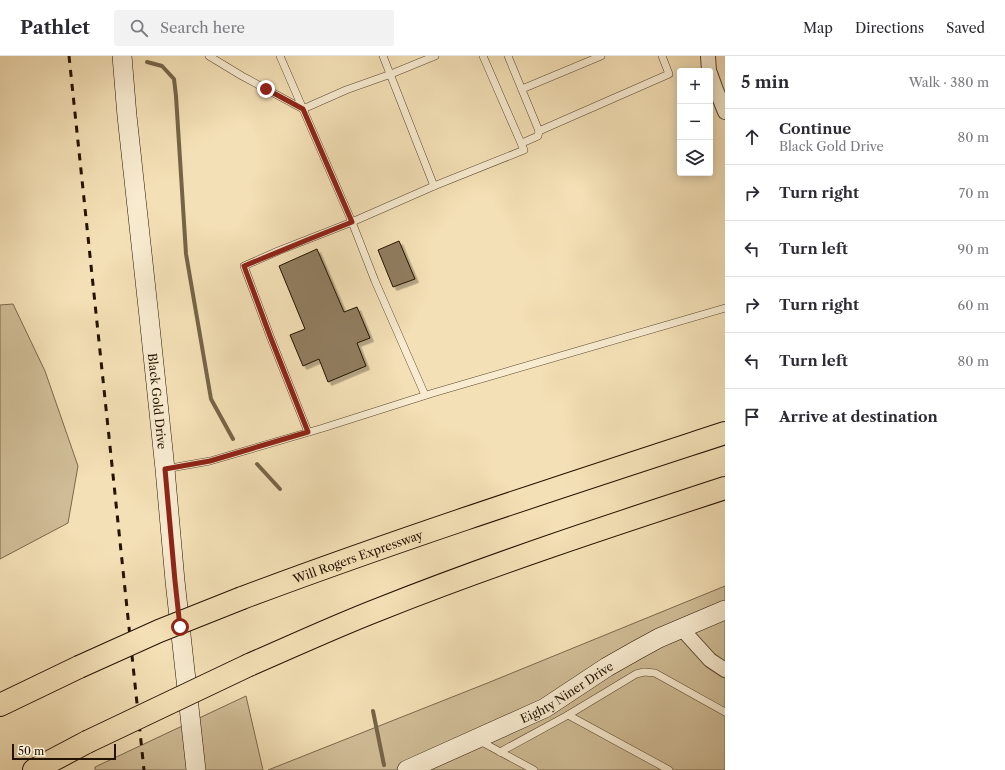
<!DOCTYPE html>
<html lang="en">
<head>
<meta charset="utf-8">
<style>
	body { margin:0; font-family:"Libre Caslon Text",serif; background:#f2f2f3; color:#2b2b33 }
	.controls { position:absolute; right:12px; top:12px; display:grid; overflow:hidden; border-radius:4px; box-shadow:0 2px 10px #0003 }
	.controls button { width:36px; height:36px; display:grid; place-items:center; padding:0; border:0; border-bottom:1px solid #e1e1e2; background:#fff; color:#2b2b33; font:20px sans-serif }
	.scale { position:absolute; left:12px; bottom:10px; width:104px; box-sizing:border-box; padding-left:4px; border:2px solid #231200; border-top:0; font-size:11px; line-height:14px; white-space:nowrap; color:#231200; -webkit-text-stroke:3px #f8ebd0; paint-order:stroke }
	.stop { position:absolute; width:12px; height:12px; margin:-9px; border:3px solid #8f2418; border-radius:50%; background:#fff }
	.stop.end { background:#8f2418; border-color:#fff; box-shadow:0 1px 4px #0008 }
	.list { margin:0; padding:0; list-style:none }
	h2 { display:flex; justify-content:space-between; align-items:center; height:52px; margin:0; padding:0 16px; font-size:17px }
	h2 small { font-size:13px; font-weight:400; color:#7c7c81 }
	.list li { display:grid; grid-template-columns:26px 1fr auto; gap:12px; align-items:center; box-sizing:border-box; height:56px; padding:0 16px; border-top:1px solid #e1e1e2 }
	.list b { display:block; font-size:15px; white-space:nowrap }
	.list p { margin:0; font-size:13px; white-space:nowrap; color:#7c7c81 }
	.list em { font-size:13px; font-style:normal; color:#7c7c81 }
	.icon { flex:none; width:22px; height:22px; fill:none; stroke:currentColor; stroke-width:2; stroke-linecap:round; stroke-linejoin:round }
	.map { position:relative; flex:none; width:725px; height:714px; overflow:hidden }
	header { display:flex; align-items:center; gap:24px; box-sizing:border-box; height:56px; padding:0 20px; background:#fff; border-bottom:1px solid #e1e1e2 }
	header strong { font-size:19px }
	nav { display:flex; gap:22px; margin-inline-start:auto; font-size:14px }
	.search { width:280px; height:36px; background:#f2f2f3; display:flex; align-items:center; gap:10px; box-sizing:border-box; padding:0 14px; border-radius:4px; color:#7c7c81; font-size:15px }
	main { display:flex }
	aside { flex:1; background:#fff }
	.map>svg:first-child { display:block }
	.green { fill:#d0bd97; stroke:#7a684c }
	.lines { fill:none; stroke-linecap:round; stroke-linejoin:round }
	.stream { stroke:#766448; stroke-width:4 }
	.building { fill:#907d5f; stroke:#231200; filter:url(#shadow) }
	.lane-casing { stroke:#57462e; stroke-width:8 }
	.street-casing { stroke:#57462e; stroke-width:16 }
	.secondary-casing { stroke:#231200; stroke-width:20 }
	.highway-casing { stroke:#231200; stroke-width:24 }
	.lane { stroke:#f8ebd0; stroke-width:7 }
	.street { stroke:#f8ebd0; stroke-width:14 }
	.secondary { stroke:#f8ebd0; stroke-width:19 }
	.highway { stroke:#f4e0b6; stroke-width:22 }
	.rail { stroke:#231200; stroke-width:3; stroke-dasharray:7 7; stroke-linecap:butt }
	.highway-bridge-casing { stroke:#231200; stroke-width:24; stroke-linecap:butt }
	.highway-bridge { stroke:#f4e0b6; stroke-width:22 }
	.route { stroke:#8f2418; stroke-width:5 }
	.labels { text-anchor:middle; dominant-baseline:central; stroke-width:3; stroke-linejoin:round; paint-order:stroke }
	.street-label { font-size:12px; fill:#231200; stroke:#f8ebd0 }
</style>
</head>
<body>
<header>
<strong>Pathlet</strong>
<div class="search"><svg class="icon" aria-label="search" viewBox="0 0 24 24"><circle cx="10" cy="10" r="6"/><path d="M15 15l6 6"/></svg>Search here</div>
<nav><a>Map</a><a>Directions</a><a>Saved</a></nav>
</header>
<main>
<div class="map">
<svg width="725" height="714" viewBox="0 0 725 714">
	<defs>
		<filter id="shadow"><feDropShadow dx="3.5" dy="3.5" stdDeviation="0" flood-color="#0004"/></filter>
	</defs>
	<rect width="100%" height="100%" fill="#f4e0b6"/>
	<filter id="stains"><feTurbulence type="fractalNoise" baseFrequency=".005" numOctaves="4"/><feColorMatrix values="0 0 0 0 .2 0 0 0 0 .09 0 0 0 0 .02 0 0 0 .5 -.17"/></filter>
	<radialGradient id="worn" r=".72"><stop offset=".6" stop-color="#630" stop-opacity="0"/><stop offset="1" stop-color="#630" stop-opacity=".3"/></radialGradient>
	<!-- green -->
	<g class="green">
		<polygon points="13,248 45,315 78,410 68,467 0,503 0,249"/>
		<polygon points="725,530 725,714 268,714 490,626"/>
		<polygon points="246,640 263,714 95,714 95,711"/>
	</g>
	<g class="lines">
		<!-- stream -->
		<g class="stream">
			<polyline points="147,6 162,10 174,23 176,40 186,198 211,343 233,383"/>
			<polyline points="257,408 280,433"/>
			<polyline points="373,655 384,709"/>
		</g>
	</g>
	<!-- building -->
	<g class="building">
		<polygon points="399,185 415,223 393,231 378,194"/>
		<polygon points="317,193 344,256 357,251 370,282 357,287 366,310 328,326 319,303 303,310 290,279 305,273 279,210"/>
	</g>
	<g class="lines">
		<defs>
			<g id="lane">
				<polyline points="209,0 242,20 303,53 352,166 434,130 524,94 483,0"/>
				<polyline points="280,0 303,53 346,34 391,18 435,0"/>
				<polyline points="383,0 434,130"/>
				<polyline points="508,0 539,75 669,18 662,0"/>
				<polyline points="522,33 601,0"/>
				<polyline points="522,87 538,80 539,75"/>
				<polyline points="308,376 270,280 244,210 278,195 352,166 375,225 425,339"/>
				<polyline points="165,413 210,405 323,372 433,337 725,252"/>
				<polyline points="480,685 534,714"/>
				<polyline points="500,696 568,659"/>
				<polyline points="669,714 568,659 636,618 644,616 655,617 725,656"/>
			</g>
			<g id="street">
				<polyline points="708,0 709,15"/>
				<polyline points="710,17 715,31 725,56"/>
				<polyline points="681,572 710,604 725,614"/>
			</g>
			<g id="secondary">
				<path id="s1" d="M122,0L127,60L149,261L165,413L175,525L196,714"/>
				<path id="s2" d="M407,714L545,652L607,611L637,594L659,582L725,554"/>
			</g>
			<g id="highway">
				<path id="s3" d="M242,542C402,482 563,430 725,377"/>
				<path d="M249,609C293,590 336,570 380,553C493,508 609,470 725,432"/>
				<polyline points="0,649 79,611"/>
				<polyline points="34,714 87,686"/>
			</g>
		</defs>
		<!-- lane casing -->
		<use href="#lane" class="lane-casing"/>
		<!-- street casing -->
		<use href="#street" class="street-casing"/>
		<!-- secondary casing -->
		<use href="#secondary" class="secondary-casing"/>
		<!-- highway casing -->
		<use href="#highway" class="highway-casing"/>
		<!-- lane -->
		<use href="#lane" class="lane"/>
		<!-- street -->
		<use href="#street" class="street"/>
		<!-- secondary -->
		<use href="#secondary" class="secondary"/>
		<!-- highway -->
		<use href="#highway" class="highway"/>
		<!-- rail -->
		<polyline class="rail" points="69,0 144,714"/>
		<defs>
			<g id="highway-bridge">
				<polyline points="79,611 159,575 242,542"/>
				<polyline points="87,686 249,609"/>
			</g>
		</defs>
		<!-- highway-bridge casing -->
		<use href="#highway-bridge" class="highway-bridge-casing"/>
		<!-- highway-bridge -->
		<use href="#highway-bridge" class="highway-bridge"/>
	</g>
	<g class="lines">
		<!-- route -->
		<polyline class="route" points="180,571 175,525 165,413 210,405 308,376 270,280 244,210 307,184 352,166 303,53 266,33"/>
	</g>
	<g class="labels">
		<!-- street labels -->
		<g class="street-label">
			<text stroke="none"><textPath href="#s1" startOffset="347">Black Gold Drive</textPath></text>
			<text stroke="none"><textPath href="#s3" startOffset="123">Will Rogers Expressway</textPath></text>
			<text stroke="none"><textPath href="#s2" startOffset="178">Eighty Niner Drive</textPath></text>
		</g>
	</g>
	<rect width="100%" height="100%" filter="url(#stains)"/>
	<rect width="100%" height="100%" fill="url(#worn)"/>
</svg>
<div class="controls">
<button>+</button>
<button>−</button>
<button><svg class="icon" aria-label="layers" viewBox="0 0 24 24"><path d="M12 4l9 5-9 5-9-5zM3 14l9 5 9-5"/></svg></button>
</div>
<div class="scale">50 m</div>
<div class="stop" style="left:180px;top:571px"></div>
<div class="stop end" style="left:266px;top:33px"></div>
</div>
<aside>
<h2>5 min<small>Walk · 380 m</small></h2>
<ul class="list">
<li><svg class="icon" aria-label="ahead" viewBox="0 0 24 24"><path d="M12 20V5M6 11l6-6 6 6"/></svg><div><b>Continue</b><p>Black Gold Drive</p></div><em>80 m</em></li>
<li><svg class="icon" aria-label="right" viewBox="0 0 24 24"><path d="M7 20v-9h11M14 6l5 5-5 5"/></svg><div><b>Turn right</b></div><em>70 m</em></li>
<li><svg class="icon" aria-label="left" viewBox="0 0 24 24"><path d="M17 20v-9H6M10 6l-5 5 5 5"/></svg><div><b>Turn left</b></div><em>90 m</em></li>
<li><svg class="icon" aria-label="right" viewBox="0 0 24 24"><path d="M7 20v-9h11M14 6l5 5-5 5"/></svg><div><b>Turn right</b></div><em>60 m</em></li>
<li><svg class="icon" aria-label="left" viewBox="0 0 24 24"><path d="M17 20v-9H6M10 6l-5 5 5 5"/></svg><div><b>Turn left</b></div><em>80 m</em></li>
<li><svg class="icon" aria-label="arrive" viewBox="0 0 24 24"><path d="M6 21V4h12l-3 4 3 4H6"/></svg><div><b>Arrive at destination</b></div></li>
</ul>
</aside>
</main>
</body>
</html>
